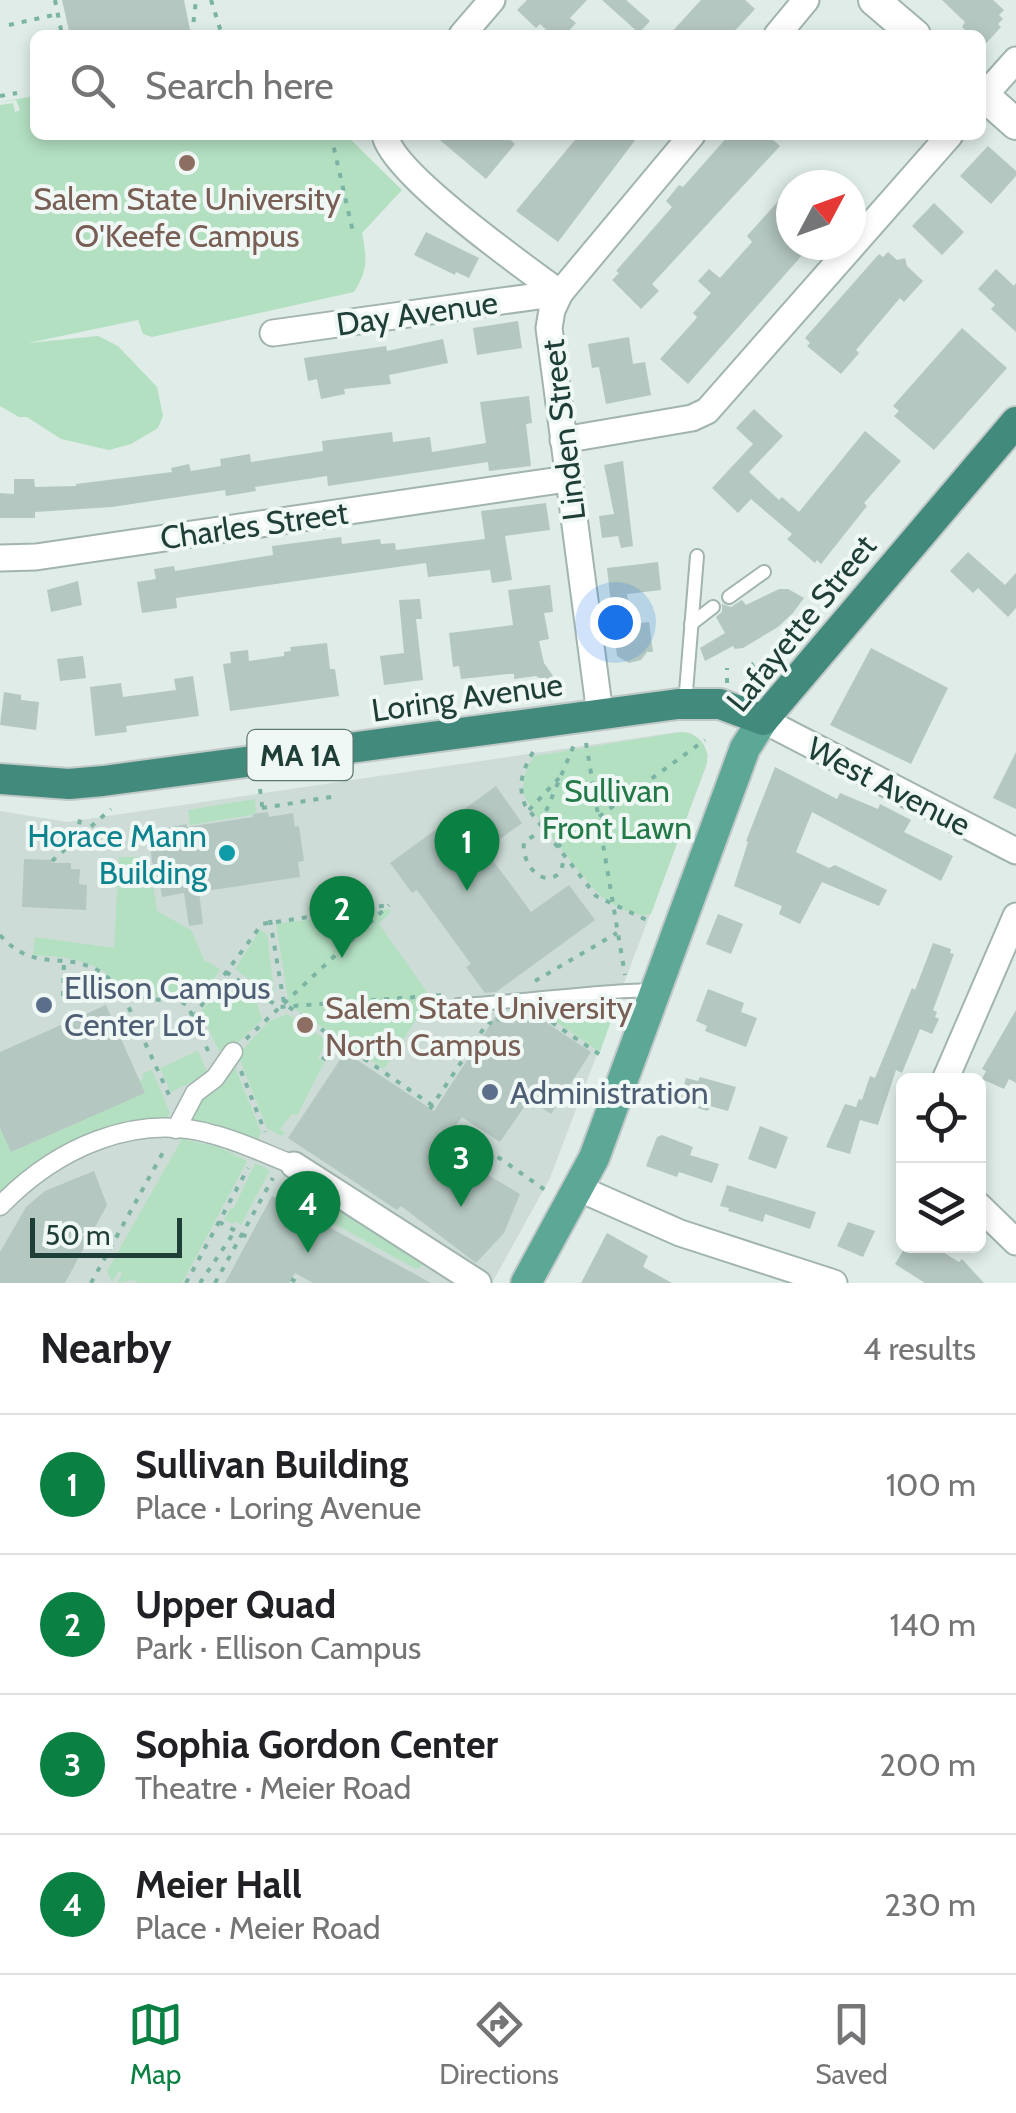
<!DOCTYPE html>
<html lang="en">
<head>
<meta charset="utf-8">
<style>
	body { margin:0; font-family:Cabin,sans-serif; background:#f6f6f6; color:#202124 }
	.controls { position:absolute; right:30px; bottom:30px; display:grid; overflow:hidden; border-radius:15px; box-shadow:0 5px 15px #0003 }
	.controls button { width:90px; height:90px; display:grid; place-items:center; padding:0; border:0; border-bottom:2px solid #e0e0e0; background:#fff; color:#202124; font:50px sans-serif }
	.compass { position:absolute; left:776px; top:170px; width:90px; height:90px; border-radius:50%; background:#fff; box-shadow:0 5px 15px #0003; rotate:49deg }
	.scale { position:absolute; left:30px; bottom:25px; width:152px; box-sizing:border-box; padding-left:10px; border:5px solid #1e3e37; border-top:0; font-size:28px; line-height:35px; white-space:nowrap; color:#1e3e37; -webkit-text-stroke:8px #eff8f4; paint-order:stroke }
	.you { position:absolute; left:615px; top:622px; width:35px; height:35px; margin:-25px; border:8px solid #fff; border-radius:50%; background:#1a73e8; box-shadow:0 0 0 15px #1a73e833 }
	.badge { display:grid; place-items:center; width:65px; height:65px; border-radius:50%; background:#0b8043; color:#fff; font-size:32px; font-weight:700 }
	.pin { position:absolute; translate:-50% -82px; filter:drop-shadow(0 2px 5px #0008) }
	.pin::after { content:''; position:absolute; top:52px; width:35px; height:30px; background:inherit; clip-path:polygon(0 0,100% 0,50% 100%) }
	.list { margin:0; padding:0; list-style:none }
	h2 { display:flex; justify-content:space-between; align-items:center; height:130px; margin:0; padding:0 40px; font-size:42px }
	h2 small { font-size:32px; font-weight:400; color:#757577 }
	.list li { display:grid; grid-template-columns:65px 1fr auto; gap:30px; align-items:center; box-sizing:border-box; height:140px; padding:0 40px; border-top:2px solid #e0e0e0 }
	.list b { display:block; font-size:38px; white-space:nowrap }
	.list p { margin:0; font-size:32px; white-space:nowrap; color:#757577 }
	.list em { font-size:32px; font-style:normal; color:#757577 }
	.icon { flex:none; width:55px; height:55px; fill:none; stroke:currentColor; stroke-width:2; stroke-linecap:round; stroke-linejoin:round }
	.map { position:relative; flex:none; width:1016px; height:1283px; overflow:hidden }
	.search { position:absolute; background:#fff; box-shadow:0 5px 15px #0003; left:30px; right:30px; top:30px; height:110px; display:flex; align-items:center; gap:25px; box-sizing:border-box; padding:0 35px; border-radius:15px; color:#757577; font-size:38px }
	.sheet { height:690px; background:#fff }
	nav { display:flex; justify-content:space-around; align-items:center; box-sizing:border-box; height:140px; border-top:2px solid #e0e0e0; background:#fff; font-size:28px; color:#757577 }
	nav a { display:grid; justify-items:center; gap:5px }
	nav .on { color:#0b8043 }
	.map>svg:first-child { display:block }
	.built { fill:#cddcd6 }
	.green { fill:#b4e0c2 }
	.building { fill:#b4c7c0 }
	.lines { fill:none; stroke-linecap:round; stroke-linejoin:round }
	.service-casing { stroke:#a1b4af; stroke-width:16 }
	.pedestrian-casing { stroke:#a1b4af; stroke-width:21 }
	.minor-casing { stroke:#a1b4af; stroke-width:29 }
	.tertiary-casing { stroke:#a1b4af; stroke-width:34 }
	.primary-casing { stroke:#c0c9c7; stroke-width:34 }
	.trunk-casing { stroke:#c0c9c7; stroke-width:34 }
	.path { stroke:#7bb4a4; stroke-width:4; stroke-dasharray:5 8; stroke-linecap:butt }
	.service { stroke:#fff; stroke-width:12 }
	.pedestrian { stroke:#fff; stroke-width:18 }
	.minor { stroke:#fff; stroke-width:25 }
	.tertiary { stroke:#fff; stroke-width:30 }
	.primary { stroke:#5da797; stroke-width:30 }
	.trunk { stroke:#428a7c; stroke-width:30 }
	.education-dot { fill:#8d6e63; stroke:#eff8f4; stroke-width:4 }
	.culture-dot { fill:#0f9aa8; stroke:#eff8f4; stroke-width:4 }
	.service-dot { fill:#5c6f8a; stroke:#eff8f4; stroke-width:4 }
	.labels { text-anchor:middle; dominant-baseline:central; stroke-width:8; stroke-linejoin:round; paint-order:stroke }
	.shield { fill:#eff8f4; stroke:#5d7670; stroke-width:2.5 }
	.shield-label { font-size:30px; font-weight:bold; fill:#1e3e37 }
	.education-label { font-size:32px; fill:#785e54; stroke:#eff8f4 }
	.street-label { font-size:32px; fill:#1e3e37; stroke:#eff8f4 }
	.park-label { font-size:32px; fill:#237a48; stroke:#eff8f4 }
	.culture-label { font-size:32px; fill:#0d838f; stroke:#eff8f4; text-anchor:end }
	.service-label { font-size:32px; fill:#4e5e75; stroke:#eff8f4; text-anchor:start }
</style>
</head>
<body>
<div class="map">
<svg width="1016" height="1283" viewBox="0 0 1016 1283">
	<rect width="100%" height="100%" fill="#dfece7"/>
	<!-- built -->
	<polygon class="built" points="678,732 691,733 703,743 708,755 706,767 550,1178 492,1283 0,1283 0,811 67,822"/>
	<!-- green -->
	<g class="green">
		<path d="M35,96V135H346L402,190L362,233C367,259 368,270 354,292L152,337L143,334L138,320L28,343L98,336L118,346L157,387L163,416L158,428L131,444L109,450L61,439L27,417H19L0,406V105L13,103L15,112L20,110L16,100L0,102Z"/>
		<path d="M682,732C699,734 708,745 707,762L651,914C636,918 612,906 600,895C587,883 528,809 524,794C521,780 527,768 534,756Z"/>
		<polygon points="255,799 256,812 251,815 190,825 188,810"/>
		<path d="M119,857H149L157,911L191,930L204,960L220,969L200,1003L196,999L126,993C101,960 71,957 33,955L35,937L114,948Z"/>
		<polygon points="390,909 390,913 379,924 427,992 428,1001 384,1069 289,1005 276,924"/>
		<polygon points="260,930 267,934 274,991 270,995 235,969"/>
		<polygon points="228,979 256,1001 262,1020 232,1048 229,1046 219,1051 201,1012 221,984"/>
		<polygon points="585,998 619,998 600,1052 529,1003"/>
		<polygon points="287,1014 328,1041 318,1057 324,1063 298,1114 291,1115 280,1129 285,1133 282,1136 267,1128 238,1055 268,1022"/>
		<polygon points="198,1051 208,1074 171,1092 160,1068"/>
		<polygon points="234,1064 261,1132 257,1142 228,1129 191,1119 205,1092"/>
		<path d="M152,1070L170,1113L166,1119C101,1119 45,1149 0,1192V1128L11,1152L144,1093L140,1081L143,1079L142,1074Z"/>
		<polygon points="182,1139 219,1147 247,1161 182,1283 138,1283 135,1280 117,1283 122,1274 119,1271 112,1282 107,1271"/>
		<polygon points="255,1163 270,1170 241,1225 235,1221 232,1224 224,1219 231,1208 234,1208"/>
		<polygon points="303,1193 330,1207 336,1202 444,1276 424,1265 416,1269 297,1203"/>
	</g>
	<!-- building -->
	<g class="building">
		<polygon points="62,0 184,0 191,35 70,35"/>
		<polygon points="527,0 587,0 570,18 576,23 565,35 552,35 540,24 536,28 517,10"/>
		<polygon points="602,0 626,0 650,21 639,33"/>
		<polygon points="701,0 745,0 755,9 731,35 669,35"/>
		<polygon points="942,0 993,0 1004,10 999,15 1003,19 998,24 1001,27 981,49 981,35 971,35 962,27 965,22"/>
		<polygon points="434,135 505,135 515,144 486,179"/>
		<polygon points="579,135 639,135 558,242 516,211"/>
		<polygon points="729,135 768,135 780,146 652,284 659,291 641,309 612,280 619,273 616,271 672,207 666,201 679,185 683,187"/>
		<polygon points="988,146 1016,171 1016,176 991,204 960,176"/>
		<polygon points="791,187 791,245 797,245 805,252 688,384 660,359 695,320 697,317 693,313 711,293 698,281 709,269 720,278 752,242 747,236"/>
		<polygon points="934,203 964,232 942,255 912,226"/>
		<polygon points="426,232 479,258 469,278 456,272 455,275 414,255"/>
		<polygon points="888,252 897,260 905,258 907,266 923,281 904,302 900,298 856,350 859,353 841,374 807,346 810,343 805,338 879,254 883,257"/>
		<polygon points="996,269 1014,286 1016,283 1016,332 991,309 995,305 978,289"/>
		<polygon points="518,321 522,348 477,355 473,328"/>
		<polygon points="962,328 1007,368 934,450 894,416 899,411 893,406"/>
		<polygon points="629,337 633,364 645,362 651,395 606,404 599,367 592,368 588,344"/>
		<polygon points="443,339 448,363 389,375 391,384 344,389 345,394 321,399 317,379 308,381 304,358 386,346 387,351"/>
		<polygon points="529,396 532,423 526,424 531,466 489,471 488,462 328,486 327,476 255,487 256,491 226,496 225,490 112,507 35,512 35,518 0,518 0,493 14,494 14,479 34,479 35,487 76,486 76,484 172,472 171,468 189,464 191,471 221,466 220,459 250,454 251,462 323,451 322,441 392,432 393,442 430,437 432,452 486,443 480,402"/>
		<polygon points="754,409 783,436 749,472 779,500 782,497 799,512 865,431 901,461 864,503 867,506 821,564 817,560 815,563 787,539 792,534 751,499 738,513 712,488 753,444 736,428"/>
		<polygon points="623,461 633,546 621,548 618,536 602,538 599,516 614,514 604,465"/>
		<polygon points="546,503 550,530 505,536 512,580 492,583 490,570 428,577 426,563 176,598 177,608 142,613 137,582 156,579 154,569 174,566 175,571 273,555 272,546 341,537 342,544 380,539 381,544 395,543 396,550 485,539 481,511"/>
		<polygon points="968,552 1005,585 1016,573 1016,608 1008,617 978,588 973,593 950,571"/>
		<polygon points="658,562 661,590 627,594 631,624 649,622 653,652 647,652 641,660 629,663 617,656 607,568"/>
		<polygon points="78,581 82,605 51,612 47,590"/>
		<polygon points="550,585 553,612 544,613 549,639 539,641 544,663 566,695 536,676 514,679 514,674 508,674 461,679 459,666 453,667 449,633 513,625 508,590"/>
		<polygon points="779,589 788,589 804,598 793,613 778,627 743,648 735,649 733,646 705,661 700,648 725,633 716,617 722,612 722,604 731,607 742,600 746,605"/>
		<polygon points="420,599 422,619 416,619 423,680 384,685 380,656 404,653 399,600"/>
		<polygon points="327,643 330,669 335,669 339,696 230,711 223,664 231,663 230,652 248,650 249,661 284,656 284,652 291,651 290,647"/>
		<polygon points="871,648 948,688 911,764 830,725"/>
		<polygon points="83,656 86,678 60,681 57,659"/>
		<polygon points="193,676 199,716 126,726 127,732 95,736 90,687 121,683 123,697 176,690 174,679"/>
		<polygon points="4,692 21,695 21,700 39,702 36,730 0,725"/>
		<polygon points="1016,752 1016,809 993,798"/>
		<polygon points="775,767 837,799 840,793 878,809 880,804 911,820 904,832 953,856 941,881 812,812 796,852 829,868 835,865 887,890 879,906 822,882 800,924 779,914 782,906 734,886 748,842 746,841"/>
		<polygon points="496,786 522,823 485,850 509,882 531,912 569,885 595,920 496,992 485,993 466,967 471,964 417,890 412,893 390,863"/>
		<polygon points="268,812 269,817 293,813 295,827 299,826 304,861 298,862 300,877 199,892 203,924 189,926 184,893 162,897 160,883 155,884 150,845 154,845 152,831 187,824 187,827 253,817 253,814"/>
		<polygon points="24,859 52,860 52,863 71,863 71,869 80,869 79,884 87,885 86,910 22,907"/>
		<polygon points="718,914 743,924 731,954 706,944"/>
		<polygon points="933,943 951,949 950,953 954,954 933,1010 937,1012 935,1017 939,1019 932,1034 920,1029 902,1073 896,1070 878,1125 860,1120 850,1154 826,1147 845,1104 856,1107 859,1099 862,1100 870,1076 875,1078 912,988 915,990"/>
		<polygon points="708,989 744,1003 741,1012 757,1018 746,1047 705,1031 707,1026 696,1021"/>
		<polygon points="106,1005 145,1093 11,1152 0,1128 0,1052"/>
		<polygon points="522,1010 527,1010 591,1052 551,1114 529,1100 500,1142 462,1117 441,1147 520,1194 504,1233 476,1263 401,1206 397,1210 288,1138 345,1052 434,1111 497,1014 513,1024"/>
		<polygon points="1016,1010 1016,1083 1009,1079 1004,1089 982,1079 986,1071 982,1069"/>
		<polygon points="700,1077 736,1087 728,1111 710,1106 708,1111 679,1103 686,1078 698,1081"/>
		<polygon points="760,1126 788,1137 776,1169 748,1159"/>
		<polygon points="662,1135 693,1147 690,1155 719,1164 712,1183 679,1172 677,1177 646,1166 657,1137"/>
		<polygon points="94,1171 107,1205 65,1283 0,1283 0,1252 26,1207 45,1191"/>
		<polygon points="727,1185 816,1212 810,1229 765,1214 763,1222 728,1211 729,1208 720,1206"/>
		<polygon points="272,1196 431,1283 313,1283 295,1273 289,1283 225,1283"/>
		<polygon points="848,1222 875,1231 863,1257 837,1246"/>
		<polygon points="607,1233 648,1256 643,1267 672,1283 581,1283"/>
		<polygon points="906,1246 933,1246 959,1262 962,1259 984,1283 925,1283 895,1264"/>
	</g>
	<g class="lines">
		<defs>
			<g id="service">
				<polyline points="729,597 764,572"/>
				<polyline points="691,624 713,607"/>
				<polyline points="685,704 697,556"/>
				<path d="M458,1005C524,1002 589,991 655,990"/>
			</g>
			<g id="pedestrian">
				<polyline points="176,1129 195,1093 215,1078 233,1052"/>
				<path d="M0,1206C55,1149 135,1111 215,1135C242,1142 268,1155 294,1165"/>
			</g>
			<g id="minor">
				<polyline points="462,35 492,0"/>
				<polyline points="777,35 806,0"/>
				<polyline points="981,99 1016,60"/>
				<path d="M385,135C392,173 524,267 560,293"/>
				<polyline points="273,333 560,293"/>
				<polyline points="563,440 692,418 707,411 950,135"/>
				<polyline points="0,558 36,557 567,479"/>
				<polyline points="600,714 549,328 552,310 560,293 692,135"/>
				<polyline points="763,720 1016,851"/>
				<polyline points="945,1080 1016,916"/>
				<polyline points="294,1165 478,1283"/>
				<polyline points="578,1188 680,1233 834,1283"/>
				<polyline points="978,1205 1016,1242"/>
			</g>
			<g id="tertiary">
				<polyline points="874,0 915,35"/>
				<polyline points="981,93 1016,124"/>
			</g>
			<polyline id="primary" points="526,1283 594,1158 745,748 763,720"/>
			<polyline id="trunk" points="0,779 69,784 103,781 678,704 720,704 763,720 1016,422"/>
		</defs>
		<!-- service casing -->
		<use href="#service" class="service-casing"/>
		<!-- pedestrian casing -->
		<use href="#pedestrian" class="pedestrian-casing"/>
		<!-- minor casing -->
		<use href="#minor" class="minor-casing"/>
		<!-- tertiary casing -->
		<use href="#tertiary" class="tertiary-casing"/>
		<!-- primary casing -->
		<use href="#primary" class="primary-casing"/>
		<!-- trunk casing -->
		<use href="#trunk" class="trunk-casing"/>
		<!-- path -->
		<g class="path">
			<polyline points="55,0 62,35"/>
			<polyline points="211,0 222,35"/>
			<polyline points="9,25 58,14"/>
			<polyline points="192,35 196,0"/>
			<polyline points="0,96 17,93"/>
			<polyline points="331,135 353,232"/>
			<polyline points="751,663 758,674"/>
			<polyline points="727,683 727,668"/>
			<polyline points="586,743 625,975"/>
			<path d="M533,752C523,770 517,784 525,805L596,896L651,922"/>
			<polyline points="260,789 263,813"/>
			<polyline points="262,808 337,796"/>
			<polyline points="529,810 559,778"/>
			<polyline points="541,823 574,745"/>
			<path d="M546,833H538L524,842C522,857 531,875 546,878C561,878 562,869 564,856"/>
			<polyline points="76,837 82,812"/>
			<polyline points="557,847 705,740"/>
			<polyline points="52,861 111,809"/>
			<polyline points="270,920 284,1003"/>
			<path d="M0,935C35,975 66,949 102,973C111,979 118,989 124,997L170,1097"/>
			<polyline points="226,972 279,1007 443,995"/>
			<polyline points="535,981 617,933"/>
			<polyline points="91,993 182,1002 188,1006 209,1053"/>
			<polyline points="63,996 64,962"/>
			<polyline points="289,1007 436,1108"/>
			<polyline points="541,1015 602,1056"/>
			<polyline points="193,1017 262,924 389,905"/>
			<polyline points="246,1039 389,905"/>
			<polyline points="326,1060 322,1057 334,1038"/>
			<polyline points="241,1071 265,1132"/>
			<polyline points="430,1109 488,1022 495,1025 498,1020"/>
			<polyline points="455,1127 548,1192"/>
			<polyline points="219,1222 249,1238"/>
			<polyline points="291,1279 298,1283"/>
			<polyline points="91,1283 166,1147"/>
			<polyline points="186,1283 248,1168"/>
			<polyline points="200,1283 235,1231"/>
			<polyline points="215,1283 273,1178"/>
		</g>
		<!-- service -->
		<use href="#service" class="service"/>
		<!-- pedestrian -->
		<use href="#pedestrian" class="pedestrian"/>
		<!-- minor -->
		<use href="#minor" class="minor"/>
		<!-- tertiary -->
		<use href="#tertiary" class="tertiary"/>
		<!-- primary -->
		<use href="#primary" class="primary"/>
		<!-- trunk -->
		<use href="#trunk" class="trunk"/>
	</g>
	<!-- markers -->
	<g class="education-dot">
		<circle cx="187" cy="163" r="10"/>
		<circle cx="305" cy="1025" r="10"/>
	</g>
	<circle class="culture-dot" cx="227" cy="853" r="10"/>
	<g class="service-dot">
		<circle cx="44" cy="1005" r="10"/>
		<circle cx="490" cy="1092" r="10"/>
	</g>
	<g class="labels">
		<!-- shield labels -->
		<rect class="shield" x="247.5" y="730" width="105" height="50" rx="8"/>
		<g class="shield-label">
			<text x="300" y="755">MA 1A</text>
		</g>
		<!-- education labels -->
		<g class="education-label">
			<text x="187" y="198">Salem State University<tspan x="187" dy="37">O'Keefe Campus</tspan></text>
			<text x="325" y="1007" text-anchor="start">Salem State University<tspan x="325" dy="37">North Campus</tspan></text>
		</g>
		<!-- street labels -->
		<g class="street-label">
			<text transform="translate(417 313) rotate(-8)">Day Avenue</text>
			<text transform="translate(563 430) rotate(-97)">Linden Street</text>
			<text transform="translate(254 525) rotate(-8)">Charles Street</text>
			<text transform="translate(801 623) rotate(-51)">Lafayette Street</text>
			<text transform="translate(467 697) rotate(-8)">Loring Avenue</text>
			<text transform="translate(889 786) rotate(27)">West Avenue</text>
		</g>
		<!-- park labels -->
		<g class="park-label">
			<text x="617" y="790">Sullivan<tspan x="617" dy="37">Front Lawn</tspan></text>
		</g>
		<!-- culture labels -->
		<g class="culture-label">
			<text x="207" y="835">Horace Mann<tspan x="207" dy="37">Building</tspan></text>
		</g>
		<!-- service labels -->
		<g class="service-label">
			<text x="64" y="987">Ellison Campus<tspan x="64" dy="37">Center Lot</tspan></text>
			<text x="510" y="1092">Administration</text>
		</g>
	</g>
</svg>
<div class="controls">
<button><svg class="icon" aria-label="locate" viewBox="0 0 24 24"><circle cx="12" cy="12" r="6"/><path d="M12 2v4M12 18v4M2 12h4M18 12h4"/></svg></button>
<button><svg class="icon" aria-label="layers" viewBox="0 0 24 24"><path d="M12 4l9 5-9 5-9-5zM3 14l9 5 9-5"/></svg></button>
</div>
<svg class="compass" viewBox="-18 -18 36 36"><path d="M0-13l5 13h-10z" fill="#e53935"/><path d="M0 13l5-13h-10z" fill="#757577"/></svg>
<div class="scale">50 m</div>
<div class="you"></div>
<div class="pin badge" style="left:467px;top:891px">1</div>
<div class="pin badge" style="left:342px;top:958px">2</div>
<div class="pin badge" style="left:461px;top:1207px">3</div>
<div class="pin badge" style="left:308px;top:1253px">4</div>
<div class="search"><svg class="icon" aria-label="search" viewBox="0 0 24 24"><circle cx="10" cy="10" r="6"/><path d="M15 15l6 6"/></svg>Search here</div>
</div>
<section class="sheet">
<h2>Nearby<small>4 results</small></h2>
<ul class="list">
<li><span class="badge">1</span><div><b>Sullivan Building</b><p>Place · Loring Avenue</p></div><em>100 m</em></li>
<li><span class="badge">2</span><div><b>Upper Quad</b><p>Park · Ellison Campus</p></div><em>140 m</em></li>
<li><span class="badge">3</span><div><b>Sophia Gordon Center</b><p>Theatre · Meier Road</p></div><em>200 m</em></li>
<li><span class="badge">4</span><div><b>Meier Hall</b><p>Place · Meier Road</p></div><em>230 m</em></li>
</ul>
</section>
<nav>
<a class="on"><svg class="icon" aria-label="map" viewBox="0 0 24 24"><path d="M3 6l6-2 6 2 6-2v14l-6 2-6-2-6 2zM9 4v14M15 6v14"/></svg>Map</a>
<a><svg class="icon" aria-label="directions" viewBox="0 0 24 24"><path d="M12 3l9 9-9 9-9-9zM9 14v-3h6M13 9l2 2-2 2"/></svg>Directions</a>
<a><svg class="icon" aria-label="saved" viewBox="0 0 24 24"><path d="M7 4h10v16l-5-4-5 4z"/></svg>Saved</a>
</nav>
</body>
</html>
